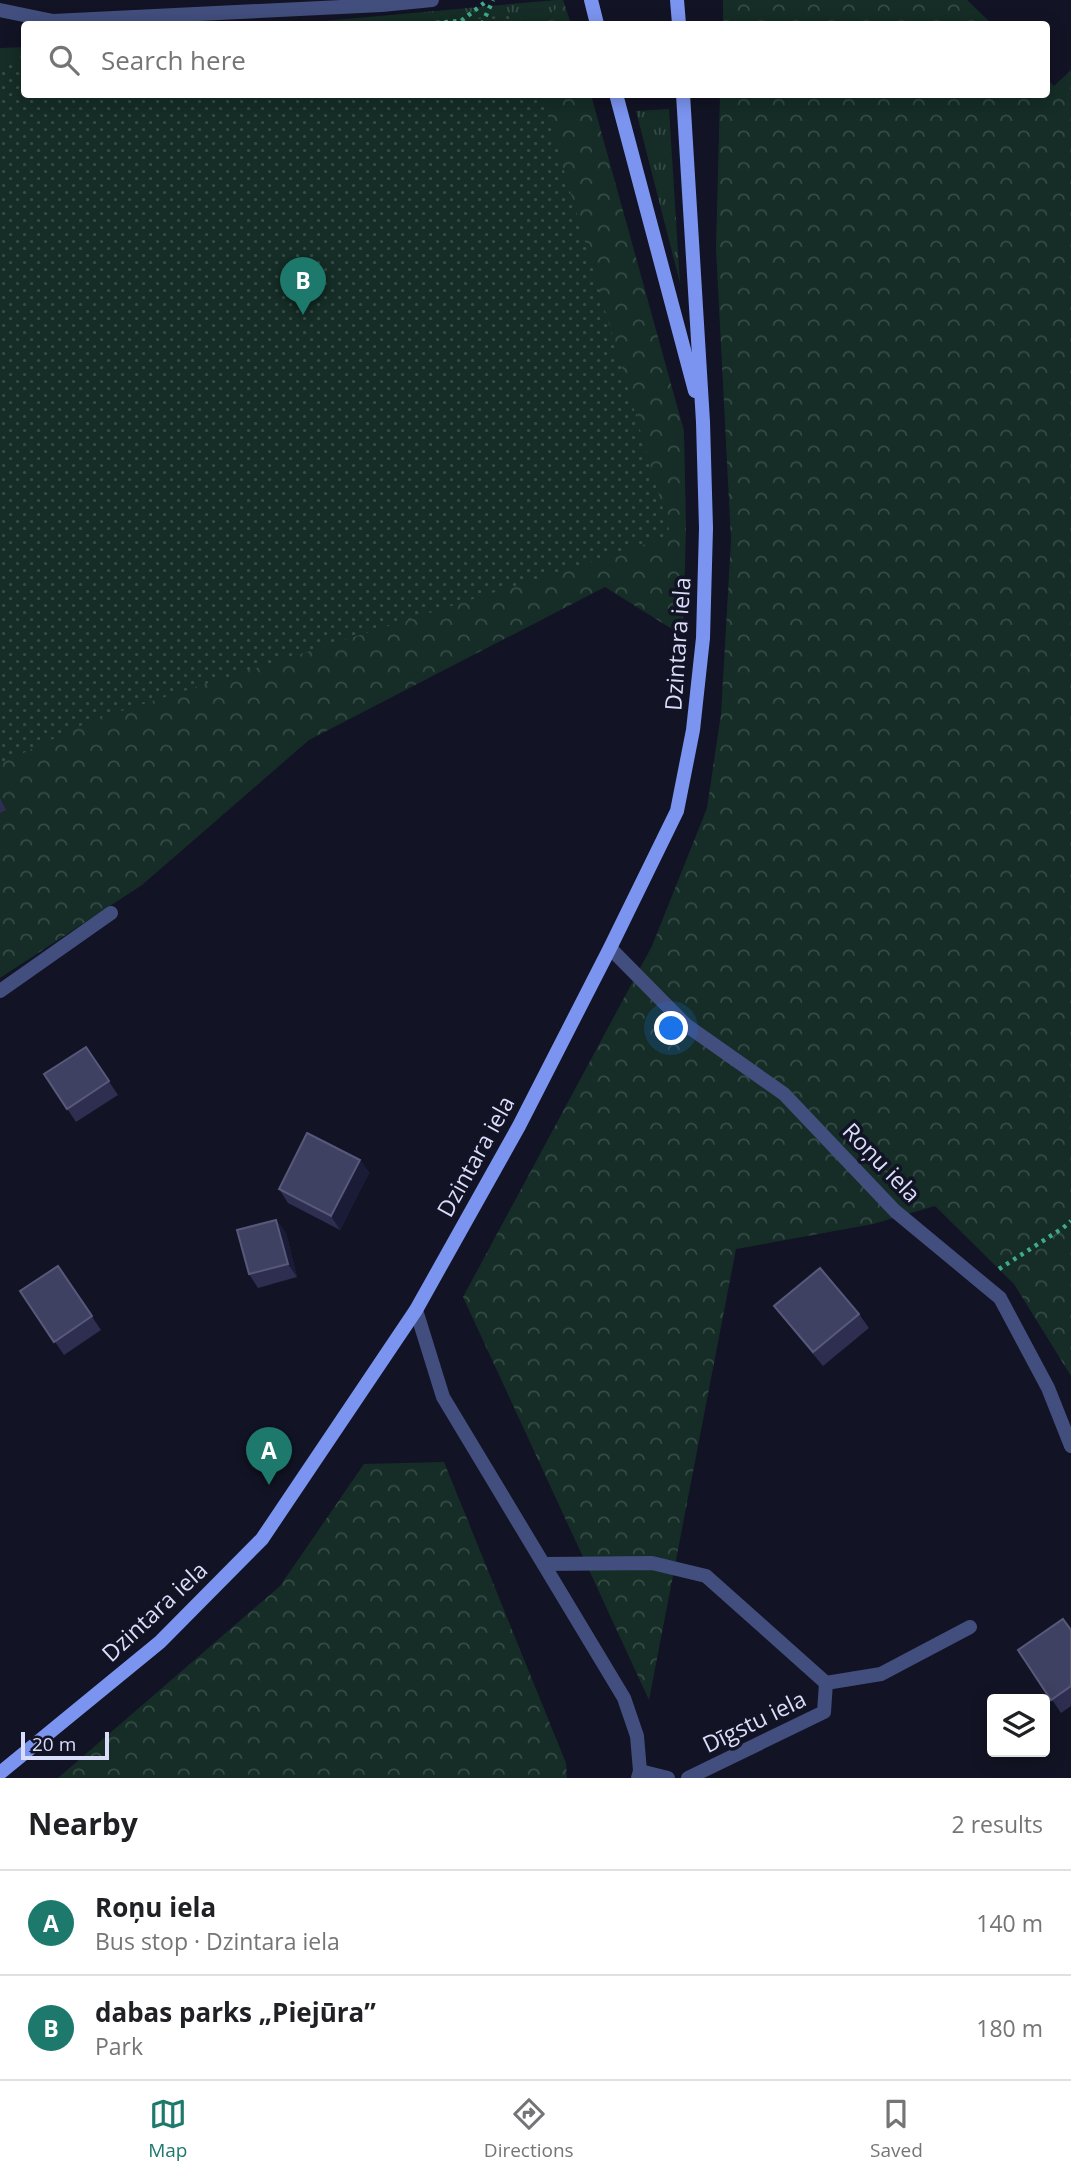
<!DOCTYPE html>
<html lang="en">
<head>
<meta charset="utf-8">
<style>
	body { margin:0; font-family:"Open Sans",sans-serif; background:#f6f6f6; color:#202124 }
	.controls { position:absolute; right:21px; bottom:21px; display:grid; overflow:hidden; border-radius:7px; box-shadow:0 4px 18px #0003 }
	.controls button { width:63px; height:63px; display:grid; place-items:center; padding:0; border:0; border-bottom:2px solid #e0e0e0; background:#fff; color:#202124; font:35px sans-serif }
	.scale { position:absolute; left:21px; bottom:18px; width:88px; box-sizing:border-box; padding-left:7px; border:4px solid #d9ddfa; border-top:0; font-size:19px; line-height:24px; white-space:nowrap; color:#d9ddfa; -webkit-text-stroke:5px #121324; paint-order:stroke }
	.you { position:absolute; left:672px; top:1029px; width:24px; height:24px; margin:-18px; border:5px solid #fff; border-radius:50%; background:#1a73e8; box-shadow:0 0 0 10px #1a73e833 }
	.badge { display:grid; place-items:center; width:46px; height:46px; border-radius:50%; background:#1e796d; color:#fff; font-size:23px; font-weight:700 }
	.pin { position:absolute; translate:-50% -58px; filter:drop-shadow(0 2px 4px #0008) }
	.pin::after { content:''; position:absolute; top:37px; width:24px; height:21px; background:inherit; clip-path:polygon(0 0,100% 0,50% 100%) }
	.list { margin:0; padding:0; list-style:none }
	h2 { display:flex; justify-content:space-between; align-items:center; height:91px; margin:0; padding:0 28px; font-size:30px }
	h2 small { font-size:23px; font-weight:400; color:#757577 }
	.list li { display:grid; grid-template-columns:46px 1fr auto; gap:21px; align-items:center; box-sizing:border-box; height:105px; padding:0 28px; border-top:2px solid #e0e0e0 }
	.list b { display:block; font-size:26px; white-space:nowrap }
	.list p { margin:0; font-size:23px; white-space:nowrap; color:#757577 }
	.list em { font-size:23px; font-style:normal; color:#757577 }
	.icon { flex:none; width:38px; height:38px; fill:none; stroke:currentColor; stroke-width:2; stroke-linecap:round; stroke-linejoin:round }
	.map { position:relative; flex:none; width:1071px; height:1778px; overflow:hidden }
	.search { position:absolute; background:#fff; box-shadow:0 4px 18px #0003; left:21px; right:21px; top:21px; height:77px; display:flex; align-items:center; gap:18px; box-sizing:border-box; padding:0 24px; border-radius:7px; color:#757577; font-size:26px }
	.sheet { height:301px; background:#fff }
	nav { display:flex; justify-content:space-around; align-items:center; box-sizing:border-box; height:98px; border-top:2px solid #e0e0e0; background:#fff; font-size:19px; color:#757577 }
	nav a { display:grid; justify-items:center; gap:4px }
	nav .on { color:#1e796d }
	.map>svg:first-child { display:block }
	.grass { fill:url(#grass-tufts) }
	.forest { fill:url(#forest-crowns) }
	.park { fill:url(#park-dots) }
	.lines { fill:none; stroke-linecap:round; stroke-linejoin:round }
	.path { stroke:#3eaa89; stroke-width:4.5; stroke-dasharray:3.5 5; stroke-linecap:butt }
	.lane { stroke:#424e7d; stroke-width:14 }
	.street { stroke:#424e7d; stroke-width:14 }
	.secondary { stroke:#7b94ef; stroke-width:14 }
	.wall { fill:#2d2e50 }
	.shaded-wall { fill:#1a1b37 }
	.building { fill:#3f4162; stroke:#58597a; stroke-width:2 }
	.labels { text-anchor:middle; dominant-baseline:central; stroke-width:7; stroke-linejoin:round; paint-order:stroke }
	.street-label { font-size:23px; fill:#d9ddfa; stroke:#121324 }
</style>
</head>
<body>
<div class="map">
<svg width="1071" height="1778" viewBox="0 0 1071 1778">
	<defs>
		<pattern id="grass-tufts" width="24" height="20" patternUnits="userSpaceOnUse" patternTransform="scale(1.75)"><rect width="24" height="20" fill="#152d26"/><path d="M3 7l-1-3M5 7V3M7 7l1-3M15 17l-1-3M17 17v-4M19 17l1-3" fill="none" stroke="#364b46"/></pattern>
		<pattern id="forest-crowns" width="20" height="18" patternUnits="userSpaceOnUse" patternTransform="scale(1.75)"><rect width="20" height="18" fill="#152d26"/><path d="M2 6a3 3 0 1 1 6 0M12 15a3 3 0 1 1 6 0" fill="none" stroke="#364b46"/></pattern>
		<pattern id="park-dots" width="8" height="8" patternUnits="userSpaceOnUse" patternTransform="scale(1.75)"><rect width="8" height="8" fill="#152d26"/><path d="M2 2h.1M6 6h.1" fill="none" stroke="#364b46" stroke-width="1.8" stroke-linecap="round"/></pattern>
	</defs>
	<rect width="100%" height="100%" fill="#121324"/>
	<!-- grass -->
	<g class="grass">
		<polygon points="556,0 563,0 544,24 291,24"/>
		<polygon points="669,109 680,283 636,111"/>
	</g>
	<!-- forest -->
	<g class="forest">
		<polygon points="563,0 571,24 544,24"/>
		<polygon points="723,0 967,0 992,24 723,24"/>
		<polygon points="24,47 24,94 591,95 684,431 686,528 683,636 605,587 309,740 142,885 0,978 0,48"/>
		<polygon points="1071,70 1071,1376 1014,1284 935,1206 873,1224 736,1249 649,1700 463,1297 652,946 707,808 721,714 731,540 716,248 720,95 1046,94 1047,79 1054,86"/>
		<polygon points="444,1462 566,1763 567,1778 58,1778 280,1586 364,1464"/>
	</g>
	<!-- park -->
	<g class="park">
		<polygon points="519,14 522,24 412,24"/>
		<polygon points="24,61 24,94 542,95 671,536 93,720 0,764 0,64"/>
	</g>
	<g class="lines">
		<!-- path -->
		<g class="path">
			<polyline points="436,23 461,21 488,0"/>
			<polyline points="482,24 493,0"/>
			<polyline points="999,1269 1063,1228 1071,1221"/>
		</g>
		<!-- lane -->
		<polyline class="lane" points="0,10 53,21 382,5 432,0"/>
		<!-- street -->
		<g class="street">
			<polyline points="610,948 686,1025 784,1094 895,1211 1000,1298 1048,1388 1071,1446"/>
			<polyline points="0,991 111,913"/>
			<polyline points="416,1310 443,1397 624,1698 637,1736 640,1771"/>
			<polyline points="544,1564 652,1563 706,1576 826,1683"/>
			<polyline points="638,1778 640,1771 668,1778"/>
			<polyline points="688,1778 824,1712 826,1683 881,1674 970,1627"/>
		</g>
		<!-- secondary -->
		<g class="secondary">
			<polyline points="591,0 597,24"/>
			<polyline points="677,0 679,24"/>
			<polyline points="616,94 695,391"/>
			<polyline points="0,1773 160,1642 262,1539 416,1310 519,1126 610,948 677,811 693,730 703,638 706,528 703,422 683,94"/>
		</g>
	</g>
	<!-- wall -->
	<g class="wall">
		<polygon points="0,798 6,810 0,813"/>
		<polygon points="86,1047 118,1095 76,1122 44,1074"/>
		<polygon points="360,1160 369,1173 340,1230 288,1203 279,1189"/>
		<polygon points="276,1220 286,1233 297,1277 258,1288 249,1274"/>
		<polygon points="58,1266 101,1330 64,1355 20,1291"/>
		<polygon points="774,1306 859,1314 869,1328 823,1366 784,1319"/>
		<polygon points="1071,1630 1071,1706 1061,1713 1018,1650"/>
	</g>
	<!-- shaded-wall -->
	<g class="shaded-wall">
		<polygon points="360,1160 369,1173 340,1230 331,1216"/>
		<polygon points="276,1220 286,1233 297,1277 288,1264"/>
	</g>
	<!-- building -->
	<g class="building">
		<polygon points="86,1047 109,1081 67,1109 44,1074"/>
		<polygon points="307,1133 360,1160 331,1216 279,1189"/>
		<polygon points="276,1220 288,1264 249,1274 237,1230"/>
		<polygon points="58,1266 92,1316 54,1342 20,1291"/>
		<polygon points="820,1268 859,1314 813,1352 774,1306"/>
		<polygon points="1063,1619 1071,1630 1071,1686 1051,1700 1018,1650"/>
	</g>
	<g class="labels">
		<!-- street labels -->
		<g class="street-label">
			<text transform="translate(677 644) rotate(-86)">Dzintara iela</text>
			<text transform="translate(475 1156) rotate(-61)">Dzintara iela</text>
			<text transform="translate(882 1162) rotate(46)">Roņu iela</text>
			<text transform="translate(154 1611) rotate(-43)">Dzintara iela</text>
			<text transform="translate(754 1721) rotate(-26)">Dīgstu iela</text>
		</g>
	</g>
</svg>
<div class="controls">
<button><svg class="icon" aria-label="layers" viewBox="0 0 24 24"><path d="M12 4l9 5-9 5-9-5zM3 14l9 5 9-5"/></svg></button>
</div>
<div class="scale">20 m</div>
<div class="you"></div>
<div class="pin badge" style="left:269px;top:1485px">A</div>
<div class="pin badge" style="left:303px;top:315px">B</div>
<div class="search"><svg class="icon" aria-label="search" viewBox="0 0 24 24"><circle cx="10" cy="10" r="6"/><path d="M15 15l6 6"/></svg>Search here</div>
</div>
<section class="sheet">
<h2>Nearby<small>2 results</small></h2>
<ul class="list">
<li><span class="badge">A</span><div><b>Roņu iela</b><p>Bus stop · Dzintara iela</p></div><em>140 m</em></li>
<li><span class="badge">B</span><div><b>dabas parks „Piejūra”</b><p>Park</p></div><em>180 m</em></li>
</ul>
</section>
<nav>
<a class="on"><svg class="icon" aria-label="map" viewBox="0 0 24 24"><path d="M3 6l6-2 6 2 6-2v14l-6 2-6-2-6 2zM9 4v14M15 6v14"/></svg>Map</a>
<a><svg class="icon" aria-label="directions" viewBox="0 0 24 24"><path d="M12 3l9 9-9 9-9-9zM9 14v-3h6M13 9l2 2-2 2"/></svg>Directions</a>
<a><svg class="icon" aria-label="saved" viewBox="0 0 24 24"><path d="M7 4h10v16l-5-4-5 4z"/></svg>Saved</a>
</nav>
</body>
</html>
